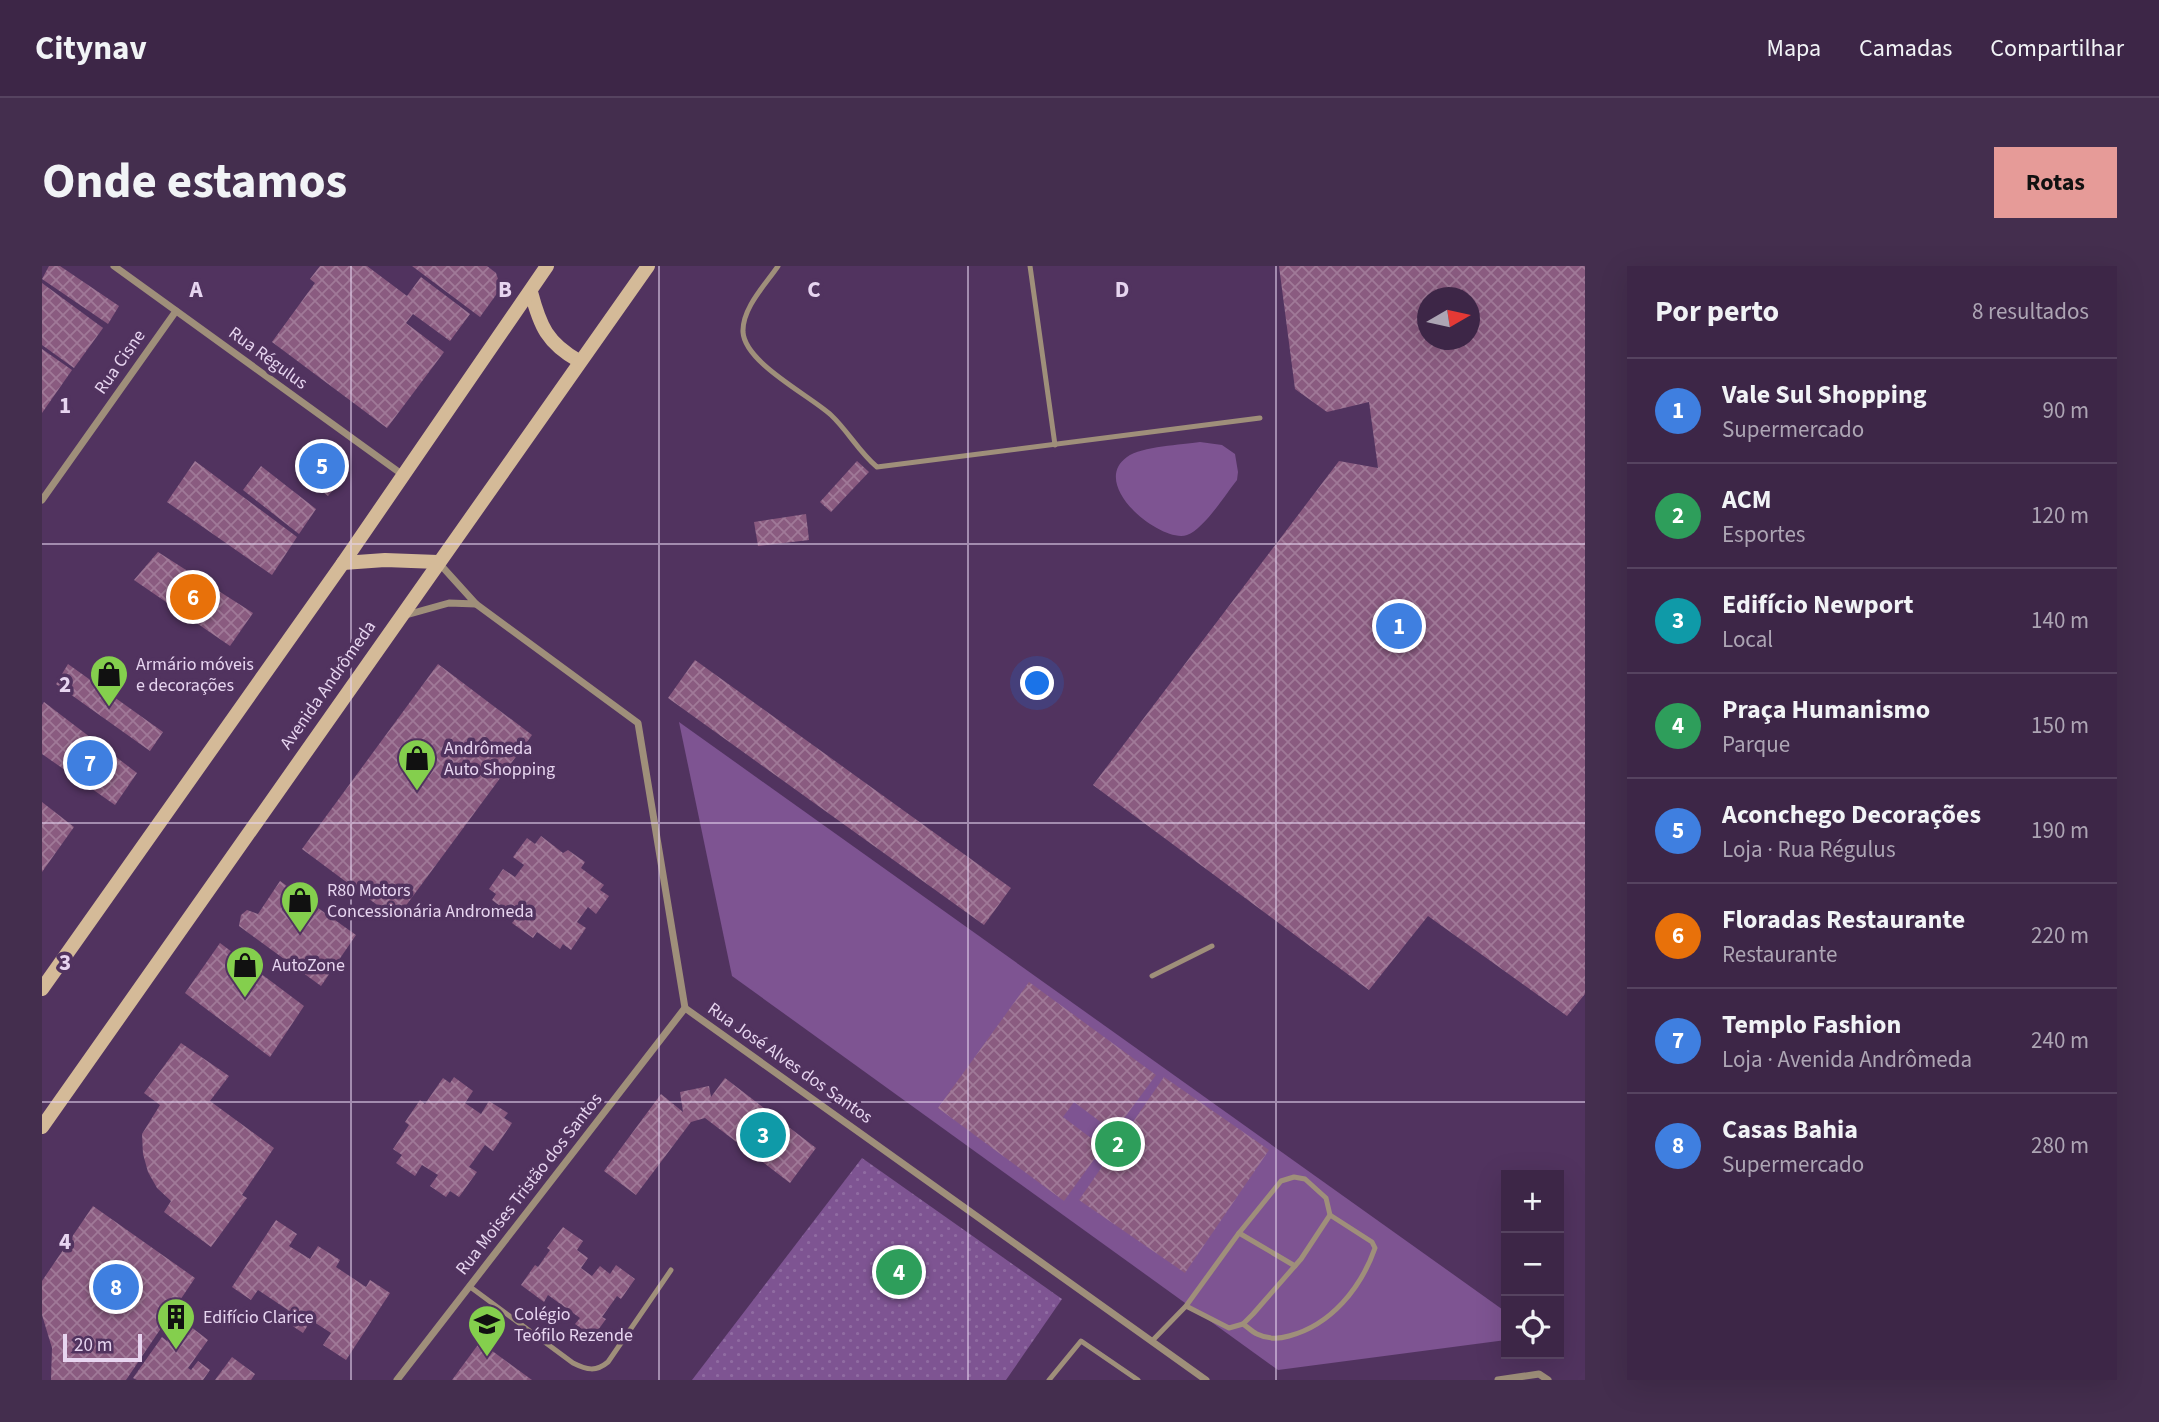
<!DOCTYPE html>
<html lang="pt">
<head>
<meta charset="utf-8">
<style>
	body { margin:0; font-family:"Source Sans 3",sans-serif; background:#442e4e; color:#f1f3f6 }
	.controls { position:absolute; right:21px; bottom:21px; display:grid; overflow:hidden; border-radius:0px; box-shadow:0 7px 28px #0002 }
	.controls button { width:63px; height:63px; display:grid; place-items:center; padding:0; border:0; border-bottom:2px solid #564360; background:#3d2647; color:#f1f3f6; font:35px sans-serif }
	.compass { position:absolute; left:1375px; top:21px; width:63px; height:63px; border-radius:50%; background:#3d2647; box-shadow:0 7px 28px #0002; rotate:81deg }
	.scale { position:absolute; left:21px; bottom:18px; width:79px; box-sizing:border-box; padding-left:7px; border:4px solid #e7d5f0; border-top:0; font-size:19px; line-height:24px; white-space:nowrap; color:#e7d5f0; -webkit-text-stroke:5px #51335f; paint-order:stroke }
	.you { position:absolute; left:996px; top:418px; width:24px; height:24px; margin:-18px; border:5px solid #fff; border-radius:50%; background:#1a73e8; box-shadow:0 0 0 10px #1a73e833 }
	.badge { display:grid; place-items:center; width:46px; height:46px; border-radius:50%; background:#e69b98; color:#fff; font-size:23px; font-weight:700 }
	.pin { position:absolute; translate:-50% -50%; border:4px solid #fff; box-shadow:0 2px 7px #0006 }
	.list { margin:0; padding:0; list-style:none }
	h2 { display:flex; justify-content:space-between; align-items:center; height:91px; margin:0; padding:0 28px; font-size:30px }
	h2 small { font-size:23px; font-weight:400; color:#ada5b4 }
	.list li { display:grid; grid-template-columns:46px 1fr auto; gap:21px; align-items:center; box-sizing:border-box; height:105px; padding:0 28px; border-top:2px solid #564360 }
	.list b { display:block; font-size:26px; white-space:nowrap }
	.list p { margin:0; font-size:23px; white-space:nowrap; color:#ada5b4 }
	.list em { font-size:23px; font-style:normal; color:#ada5b4 }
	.icon { flex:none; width:38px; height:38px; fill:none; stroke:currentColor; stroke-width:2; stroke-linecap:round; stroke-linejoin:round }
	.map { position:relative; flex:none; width:1543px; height:1114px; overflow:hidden; border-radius:0px }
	header { display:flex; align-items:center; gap:42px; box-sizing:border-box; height:98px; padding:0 35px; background:#3d2647; border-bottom:2px solid #564360 }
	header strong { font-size:33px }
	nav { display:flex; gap:38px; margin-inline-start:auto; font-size:24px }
	.intro { display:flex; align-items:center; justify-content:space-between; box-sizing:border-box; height:168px; padding:0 42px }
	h1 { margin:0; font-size:49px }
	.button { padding:18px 32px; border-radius:0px; background:#e69b98; color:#111; font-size:24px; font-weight:700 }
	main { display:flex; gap:42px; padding:0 42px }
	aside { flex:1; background:#3d2647; border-radius:0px; box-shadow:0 7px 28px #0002 }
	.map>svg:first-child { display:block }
	.green { fill:#7e5492 }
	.park { fill:url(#park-dots) }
	.building { fill:url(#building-cross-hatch); fill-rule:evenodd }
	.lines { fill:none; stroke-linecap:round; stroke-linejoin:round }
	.service { stroke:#9f8f7a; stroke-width:5 }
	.minor { stroke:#9f8f7a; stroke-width:7 }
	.secondary { stroke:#d4ba98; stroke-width:14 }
	.grid { fill:none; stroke:#e7d5f0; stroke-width:2; stroke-opacity:0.55 }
	.labels { text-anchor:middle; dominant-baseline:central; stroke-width:7; stroke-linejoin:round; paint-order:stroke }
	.street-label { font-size:18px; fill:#e7d5f0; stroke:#51335f }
	.poi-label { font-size:18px; fill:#e7d5f0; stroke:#51335f; text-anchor:start }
	.grid-label { font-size:23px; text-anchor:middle; font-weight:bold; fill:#e7d5f0; stroke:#51335f; stroke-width:7; stroke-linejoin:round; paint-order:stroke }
</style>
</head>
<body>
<header>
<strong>Citynav</strong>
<nav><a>Mapa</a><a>Camadas</a><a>Compartilhar</a></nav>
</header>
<div class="intro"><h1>Onde estamos</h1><a class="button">Rotas</a></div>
<main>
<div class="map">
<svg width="1543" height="1114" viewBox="0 0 1543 1114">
	<defs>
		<pattern id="park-dots" width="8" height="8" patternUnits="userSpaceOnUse" patternTransform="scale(1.75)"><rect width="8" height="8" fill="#7e5492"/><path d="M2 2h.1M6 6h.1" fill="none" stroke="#906ca2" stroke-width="1.8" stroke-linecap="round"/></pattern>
		<pattern id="building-cross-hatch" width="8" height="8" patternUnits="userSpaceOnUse" patternTransform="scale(1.75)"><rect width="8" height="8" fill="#8a5b80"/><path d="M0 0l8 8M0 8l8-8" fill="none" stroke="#a07998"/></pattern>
	</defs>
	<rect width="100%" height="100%" fill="#51335f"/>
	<!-- green -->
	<g class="green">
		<path d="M1158,176L1180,179L1193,188L1196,206L1195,214C1183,229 1162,263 1145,269C1120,278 1046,219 1085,191C1100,180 1140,179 1158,176Z"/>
		<polygon points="637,456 1464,1046 1464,1074 1236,1104 690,710"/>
	</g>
	<!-- park -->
	<polygon class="park" points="820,892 1020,1033 964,1114 650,1114"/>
	<!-- building -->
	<g class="building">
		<polygon points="7,0 18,0 77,40 66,58 0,13"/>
		<polygon points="278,0 325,0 365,30 379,11 428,48 408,75 371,48 364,57 402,86 345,162 230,76 273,17 268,13"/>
		<polygon points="370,0 445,0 454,7 459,22 438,51"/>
		<path d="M1237,0H1543V728L1525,750L1386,650L1327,724L1051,519L1297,195L1336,202L1327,136L1285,146L1253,123ZM1386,32H1428V74H1386Z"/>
		<polygon points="0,17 61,62 32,102 0,79"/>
		<polygon points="0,83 30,104 0,147"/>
		<polygon points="276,179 293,191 300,213 286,230 260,209"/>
		<polygon points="153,195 255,271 230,309 125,236"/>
		<polygon points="815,195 827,206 789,246 778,236"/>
		<polygon points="219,200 274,243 257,268 201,224"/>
		<polygon points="764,248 767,274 716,280 712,256"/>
		<polygon points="116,286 211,347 188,380 92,314"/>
		<polygon points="653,394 969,622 942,659 626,432"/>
		<polygon points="26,398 121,466 108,485 14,418"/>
		<polygon points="396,398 490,469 354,653 260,583"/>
		<polygon points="2,436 95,507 73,539 0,488 0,439"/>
		<polygon points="0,536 32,561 0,606"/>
		<polygon points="499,570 521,587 526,584 543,596 539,602 562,619 558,624 567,630 554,648 546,641 535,656 544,662 529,684 521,678 518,683 495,666 491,672 470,657 474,652 450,634 454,628 447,623 461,603 473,611 482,599 471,591 485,572 493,578"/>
		<polygon points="238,615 314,669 279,720 197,660 199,649 205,644 216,648"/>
		<polygon points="178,677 262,740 228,791 143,727"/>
		<polygon points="987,716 1114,809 1072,866 1032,836 1021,851 1061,881 1022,935 896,842"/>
		<polygon points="139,777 187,810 168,835 232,882 200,929 205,932 169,981 122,946 129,935 115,922 106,906 101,888 100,868 118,839 102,827"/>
		<polygon points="412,811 431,825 423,837 439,848 447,835 466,847 462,852 470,857 451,885 443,879 427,901 435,906 417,931 408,925 404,931 388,920 396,909 380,899 373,910 354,897 360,889 351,883 367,859 363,856 378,834 383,838 401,812 408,817"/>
		<polygon points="1122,811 1227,884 1143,1007 1037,934"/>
		<polygon points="683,812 774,882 748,917 663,852 649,856 594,929 562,905 619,828 641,846 638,826 667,820 669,831"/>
		<polygon points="51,940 153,1012 84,1114 9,1114 10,1082 0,1049 0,1015"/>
		<polygon points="234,954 255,968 247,980 268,993 276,980 298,994 294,1001 324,1021 328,1014 348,1027 304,1094 281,1079 289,1067 269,1054 261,1067 240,1053 246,1044 216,1024 209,1034 190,1021"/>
		<polygon points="521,961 541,975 535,984 546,992 539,1002 550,1010 558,1000 568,1008 574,999 593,1013 579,1033 575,1030 560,1051 564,1053 551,1071 533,1058 538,1052 506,1029 502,1036 479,1019 493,999 496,1001 508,984 505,982"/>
		<polygon points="140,1054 166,1074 146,1102 149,1104 156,1095 168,1104 161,1114 95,1114 91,1112 120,1071 125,1075"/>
		<polygon points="438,1076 490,1114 410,1114"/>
		<polygon points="190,1091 213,1108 209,1114 173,1114"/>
	</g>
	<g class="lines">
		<!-- service -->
		<g class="service">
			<path d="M736,0C724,18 700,42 701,66C703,97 767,129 789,149C806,165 817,186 835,201L1218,152"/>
			<polyline points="988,0 1013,179"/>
			<polyline points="1110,710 1170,680"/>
			<polyline points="1197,967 1253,1000"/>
			<path d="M427,1020L531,1097C545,1104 554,1106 566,1096L629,1004"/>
			<path d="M1201,1058C1206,1061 1210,1066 1215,1068C1225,1073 1237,1073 1247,1070C1289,1059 1319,1022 1333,982L1330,976L1288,949"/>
			<polyline points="1110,1075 1144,1040 1197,967 1239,915 1252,911 1263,913 1284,932 1288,949 1259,993 1211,1048 1201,1058 1187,1062 1144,1040"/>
			<polyline points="1007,1114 1039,1075 1096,1114"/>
		</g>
		<!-- minor -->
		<g class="minor">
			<polyline points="72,0 361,209"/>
			<polyline points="0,234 134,45"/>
			<polyline points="434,338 596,457 643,742 1164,1114"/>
			<polyline points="364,349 407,337 434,338 396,296"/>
			<polyline points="355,1114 643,742"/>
			<polyline points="1456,1114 1497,1108 1506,1114"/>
		</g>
		<!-- secondary -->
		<g class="secondary">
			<path d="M489,26C498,60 505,77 537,95"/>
			<polyline points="301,297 343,294 396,296"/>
			<polyline points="0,723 301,297 505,0"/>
			<polyline points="0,861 606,0"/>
		</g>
	</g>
	<!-- grid -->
	<path class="grid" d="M309,0V1114M617,0V1114M926,0V1114M1234,0V1114M0,278H1543M0,557H1543M0,836H1543"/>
	<!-- icons -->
	<defs>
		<symbol id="shop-pin" viewBox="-11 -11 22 30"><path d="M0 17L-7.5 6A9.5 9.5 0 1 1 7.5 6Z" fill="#84cf4d" stroke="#51335f"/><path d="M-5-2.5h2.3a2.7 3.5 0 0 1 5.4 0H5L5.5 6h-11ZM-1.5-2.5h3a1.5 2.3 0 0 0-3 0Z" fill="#111"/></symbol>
		<symbol id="building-pin" viewBox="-11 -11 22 30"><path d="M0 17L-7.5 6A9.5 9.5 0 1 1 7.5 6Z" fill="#84cf4d" stroke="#51335f"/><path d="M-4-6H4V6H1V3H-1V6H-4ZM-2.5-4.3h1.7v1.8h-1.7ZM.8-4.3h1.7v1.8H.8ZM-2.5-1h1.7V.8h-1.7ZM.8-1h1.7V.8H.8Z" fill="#111"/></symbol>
		<symbol id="school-pin" viewBox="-11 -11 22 30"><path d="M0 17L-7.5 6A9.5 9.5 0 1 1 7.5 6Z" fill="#84cf4d" stroke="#51335f"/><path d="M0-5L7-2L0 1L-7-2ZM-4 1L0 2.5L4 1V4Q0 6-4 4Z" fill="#111"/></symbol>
	</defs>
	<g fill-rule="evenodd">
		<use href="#shop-pin" x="45" y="386" width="44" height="60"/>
		<use href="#shop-pin" x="353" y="470" width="44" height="60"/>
		<use href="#shop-pin" x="236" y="612" width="44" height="60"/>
		<use href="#shop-pin" x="181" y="677" width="44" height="60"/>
		<use href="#building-pin" x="112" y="1029" width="44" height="60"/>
		<use href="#school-pin" x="423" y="1036" width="44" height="60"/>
	</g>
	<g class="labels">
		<!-- street labels -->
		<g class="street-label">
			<text transform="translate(226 92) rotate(36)">Rua Régulus</text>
			<text transform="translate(78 96) rotate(-55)">Rua Cisne</text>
			<text transform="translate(286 419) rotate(-55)">Avenida Andrômeda</text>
			<text transform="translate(748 797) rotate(35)">Rua José Alves dos Santos</text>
			<text transform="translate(487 918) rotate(-52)">Rua Moises Tristão dos Santos</text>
		</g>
		<!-- poi labels -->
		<g class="poi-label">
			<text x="94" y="398">Armário móveis<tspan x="94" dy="21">e decorações</tspan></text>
			<text x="402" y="482">Andrômeda<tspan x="402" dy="21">Auto Shopping</tspan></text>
			<text x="285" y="624">R80 Motors<tspan x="285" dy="21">Concessionária Andromeda</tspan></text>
			<text x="230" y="699">AutoZone</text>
			<text x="472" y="1048">Colégio<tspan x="472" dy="21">Teófilo Rezende</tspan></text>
			<text x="161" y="1051">Edifício Clarice</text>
		</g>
	</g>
	<g class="grid-label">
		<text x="154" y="31">A</text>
		<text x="463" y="31">B</text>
		<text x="772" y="31">C</text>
		<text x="1080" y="31">D</text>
		<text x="23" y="147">1</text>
		<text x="23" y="426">2</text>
		<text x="23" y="704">3</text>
		<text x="23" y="983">4</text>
	</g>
</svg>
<div class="controls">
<button>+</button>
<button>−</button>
<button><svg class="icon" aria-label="locate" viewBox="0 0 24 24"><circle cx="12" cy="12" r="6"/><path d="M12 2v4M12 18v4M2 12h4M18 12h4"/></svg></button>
</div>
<svg class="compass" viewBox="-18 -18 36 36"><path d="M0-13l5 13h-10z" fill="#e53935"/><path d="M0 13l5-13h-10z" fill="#ada5b4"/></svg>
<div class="scale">20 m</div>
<div class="you"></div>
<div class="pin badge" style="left:1357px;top:360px;background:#3f7fe0">1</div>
<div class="pin badge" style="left:1076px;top:878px;background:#2e9e5b">2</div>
<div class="pin badge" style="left:721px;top:869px;background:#0f9aa8">3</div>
<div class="pin badge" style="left:857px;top:1006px;background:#2e9e5b">4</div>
<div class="pin badge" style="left:280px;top:200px;background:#3f7fe0">5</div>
<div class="pin badge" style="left:151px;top:331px;background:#e8710a">6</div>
<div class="pin badge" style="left:48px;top:497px;background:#3f7fe0">7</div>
<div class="pin badge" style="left:74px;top:1021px;background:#3f7fe0">8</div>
</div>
<aside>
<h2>Por perto<small>8 resultados</small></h2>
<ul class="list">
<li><span class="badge" style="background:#3f7fe0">1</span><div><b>Vale Sul Shopping</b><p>Supermercado</p></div><em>90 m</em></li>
<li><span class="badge" style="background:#2e9e5b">2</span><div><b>ACM</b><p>Esportes</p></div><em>120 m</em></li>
<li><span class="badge" style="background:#0f9aa8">3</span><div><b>Edifício Newport</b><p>Local</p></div><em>140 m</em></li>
<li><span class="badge" style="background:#2e9e5b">4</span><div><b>Praça Humanismo</b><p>Parque</p></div><em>150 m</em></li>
<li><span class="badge" style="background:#3f7fe0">5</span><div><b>Aconchego Decorações</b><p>Loja · Rua Régulus</p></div><em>190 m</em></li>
<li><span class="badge" style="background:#e8710a">6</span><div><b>Floradas Restaurante</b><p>Restaurante</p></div><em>220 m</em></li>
<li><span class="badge" style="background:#3f7fe0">7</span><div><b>Templo Fashion</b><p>Loja · Avenida Andrômeda</p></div><em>240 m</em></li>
<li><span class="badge" style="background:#3f7fe0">8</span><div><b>Casas Bahia</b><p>Supermercado</p></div><em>280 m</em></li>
</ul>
</aside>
</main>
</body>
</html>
